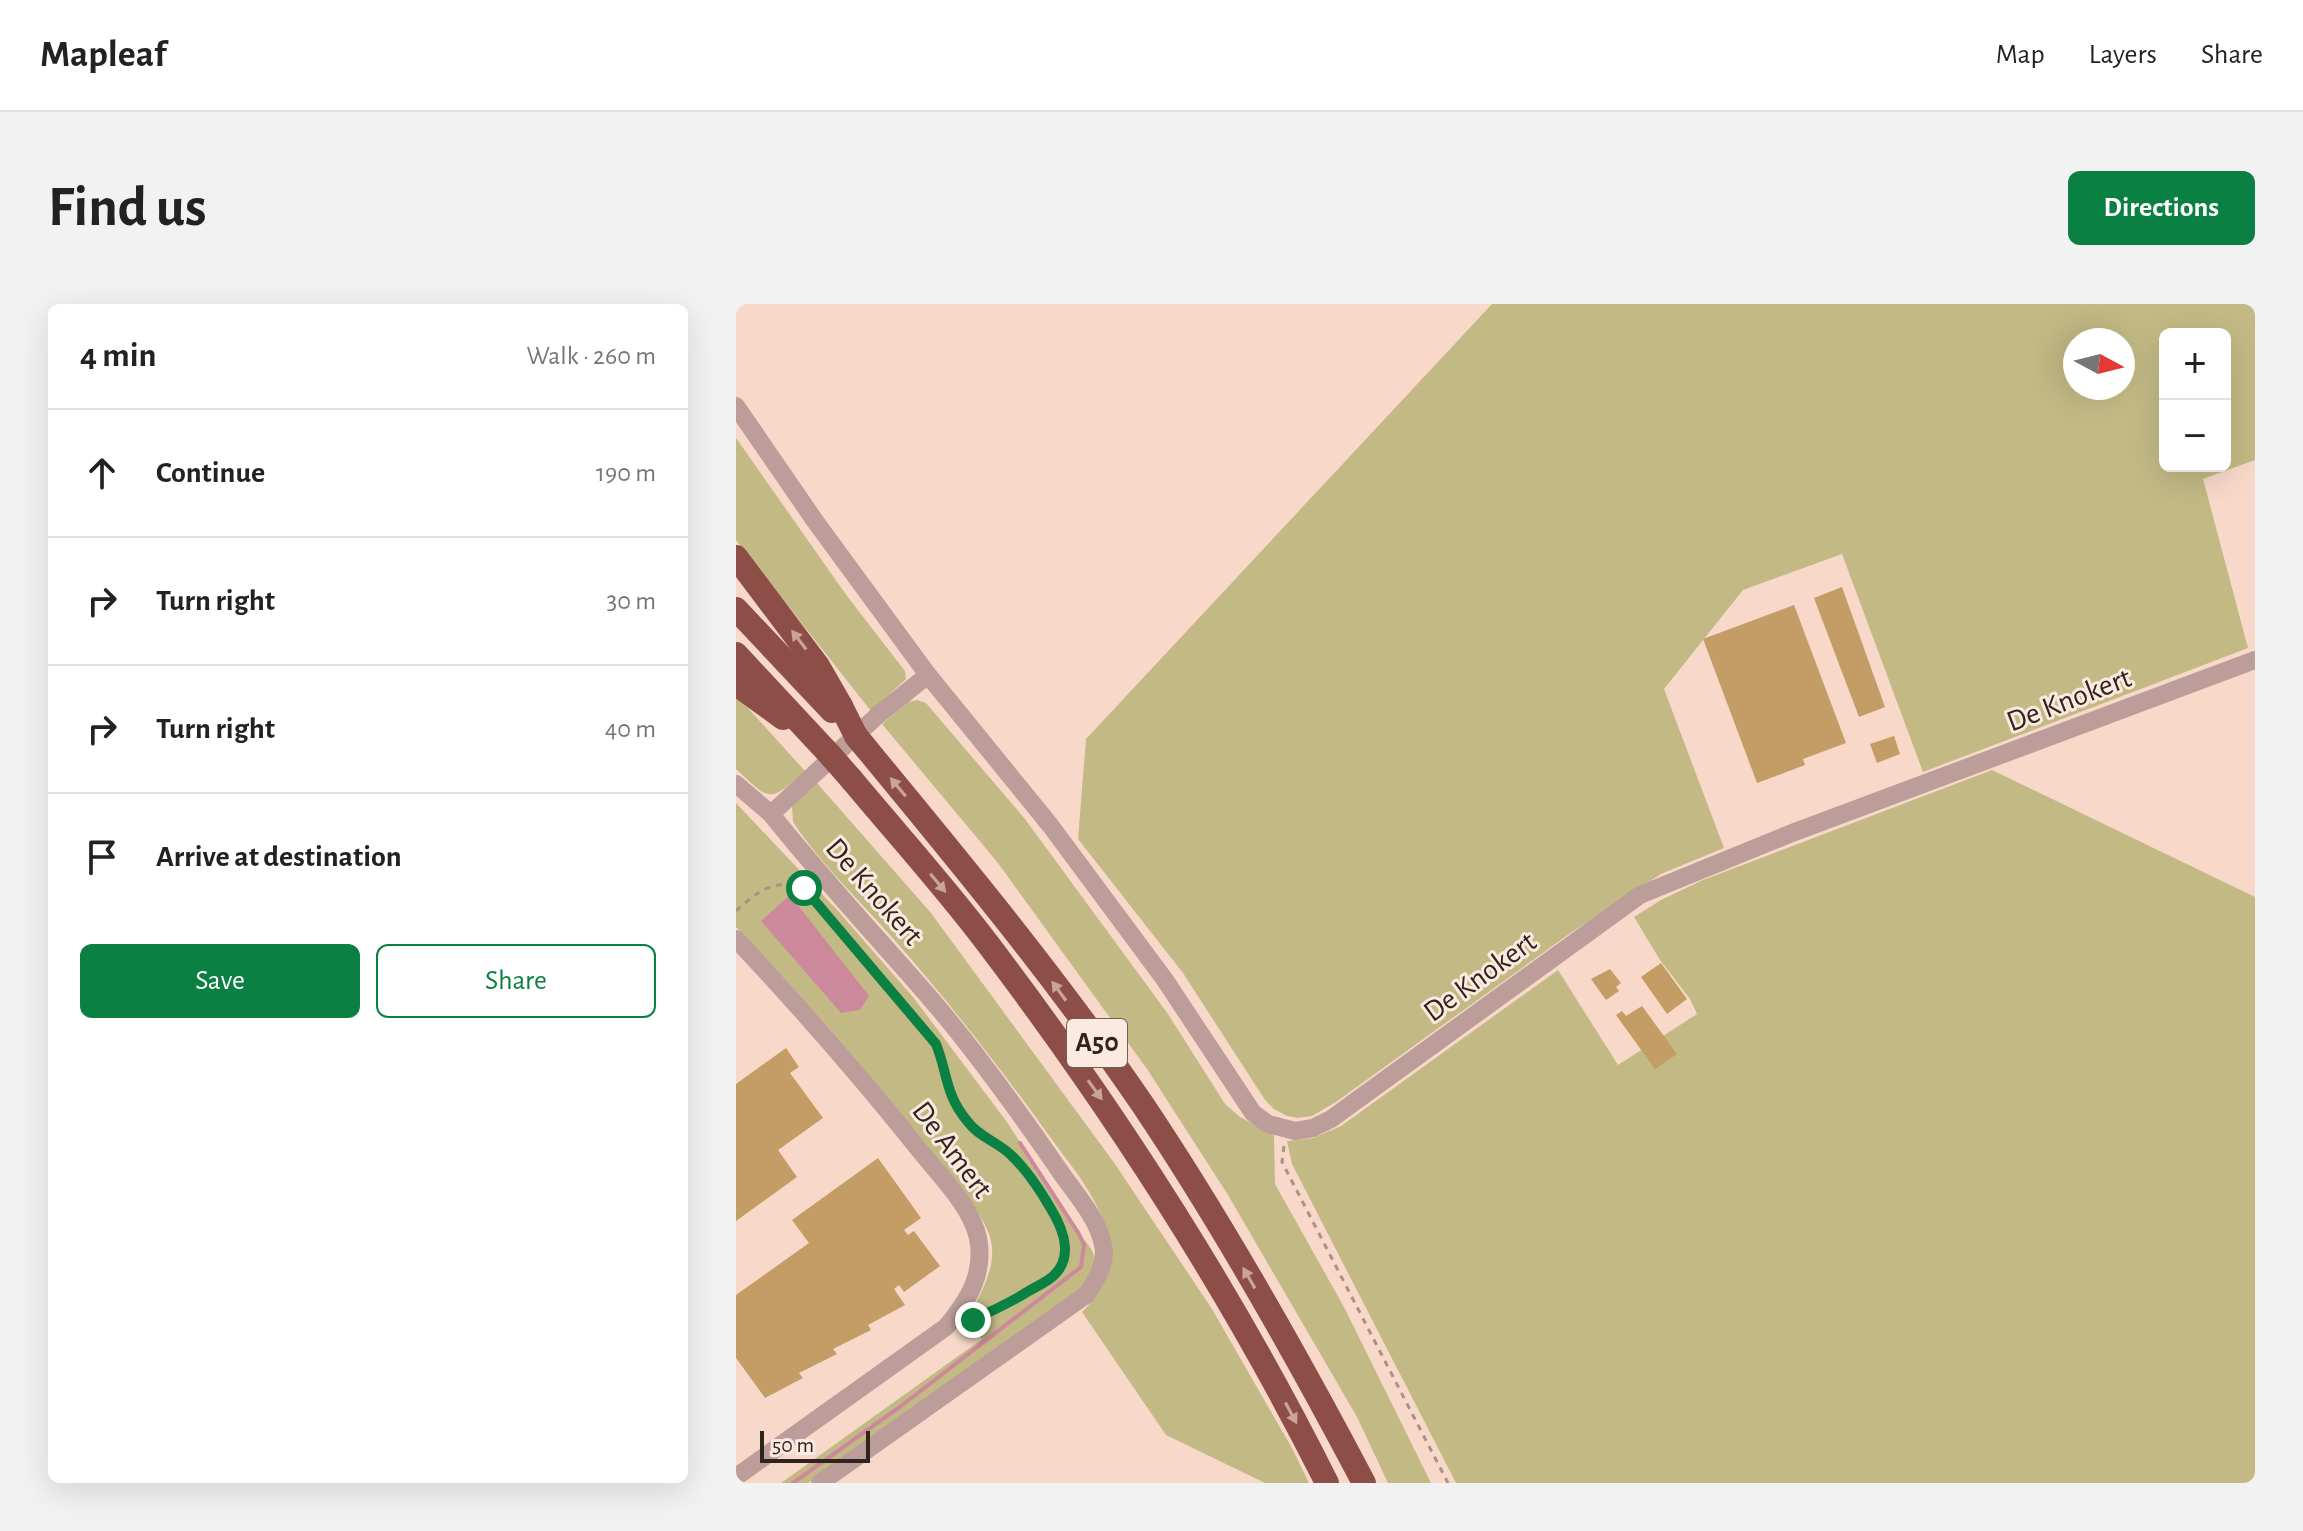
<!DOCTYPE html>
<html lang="en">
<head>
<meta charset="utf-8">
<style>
	body { margin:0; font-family:"Alegreya Sans",sans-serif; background:#f2f2f2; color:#222 }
	.controls { position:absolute; right:24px; top:24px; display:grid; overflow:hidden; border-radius:12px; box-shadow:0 8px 32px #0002 }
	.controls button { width:72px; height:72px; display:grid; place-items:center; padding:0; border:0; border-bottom:2px solid #e0e0e0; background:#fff; color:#222; font:40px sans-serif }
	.compass { position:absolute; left:1327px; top:24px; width:72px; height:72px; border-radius:50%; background:#fff; box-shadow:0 8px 32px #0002; rotate:97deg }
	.scale { position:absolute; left:24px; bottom:20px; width:110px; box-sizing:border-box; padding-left:8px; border:4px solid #2f241e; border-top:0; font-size:22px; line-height:28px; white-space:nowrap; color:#2f241e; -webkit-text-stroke:6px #fce9df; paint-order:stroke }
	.stop { position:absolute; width:24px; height:24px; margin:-18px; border:6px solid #0b8043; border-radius:50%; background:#fff }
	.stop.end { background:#0b8043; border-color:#fff; box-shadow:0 2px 8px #0008 }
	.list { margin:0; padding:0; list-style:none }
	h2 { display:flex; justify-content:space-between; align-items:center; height:104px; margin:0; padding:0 32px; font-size:34px }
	h2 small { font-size:26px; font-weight:400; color:#767676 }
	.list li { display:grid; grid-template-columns:52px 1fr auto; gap:24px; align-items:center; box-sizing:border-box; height:128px; padding:0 32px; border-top:2px solid #e0e0e0 }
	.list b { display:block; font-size:30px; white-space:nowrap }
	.list em { font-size:26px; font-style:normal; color:#767676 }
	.actions { display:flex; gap:16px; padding:24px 32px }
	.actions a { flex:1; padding:18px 0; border:2px solid #0b8043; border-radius:12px; text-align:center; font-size:28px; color:#0b8043 }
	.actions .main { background:#0b8043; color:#fff }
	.icon { flex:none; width:44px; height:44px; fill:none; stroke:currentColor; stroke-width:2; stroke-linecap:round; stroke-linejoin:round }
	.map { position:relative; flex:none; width:1519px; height:1179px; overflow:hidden; border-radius:12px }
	header { display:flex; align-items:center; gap:48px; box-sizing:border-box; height:112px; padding:0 40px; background:#fff; border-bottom:2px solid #e0e0e0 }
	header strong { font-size:38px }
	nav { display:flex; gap:44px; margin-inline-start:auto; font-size:28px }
	.intro { display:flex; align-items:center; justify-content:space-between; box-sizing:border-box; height:192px; padding:0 48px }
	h1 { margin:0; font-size:56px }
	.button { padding:20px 36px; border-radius:12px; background:#0b8043; color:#fff; font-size:28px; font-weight:700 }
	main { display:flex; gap:48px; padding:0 48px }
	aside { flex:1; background:#fff; border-radius:12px; box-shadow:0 8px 32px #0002 }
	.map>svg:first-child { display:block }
	.green { fill:#c3b985; fill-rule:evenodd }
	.water { fill:#cd899c }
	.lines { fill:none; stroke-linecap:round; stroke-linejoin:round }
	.stream { stroke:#cd899c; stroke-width:4 }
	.building { fill:#c49c65 }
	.path { stroke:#a99286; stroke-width:3; stroke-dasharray:6 6; stroke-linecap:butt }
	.minor { stroke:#bd9d99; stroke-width:18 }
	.highway { stroke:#8d4e48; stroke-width:24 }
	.highway-bridge { stroke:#8d4e48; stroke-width:24 }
	.oneway { fill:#caa39b }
	.route { stroke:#0b8043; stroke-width:10 }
	.labels { text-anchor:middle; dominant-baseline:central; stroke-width:6; stroke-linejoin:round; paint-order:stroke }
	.shield { fill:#fce9df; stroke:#6c5f58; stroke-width:2 }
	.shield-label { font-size:28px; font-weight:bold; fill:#2f241e }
	.street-label { font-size:30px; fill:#2f241e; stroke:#fce9df }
</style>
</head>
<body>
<header>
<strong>Mapleaf</strong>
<nav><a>Map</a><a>Layers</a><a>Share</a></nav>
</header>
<div class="intro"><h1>Find us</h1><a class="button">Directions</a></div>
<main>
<aside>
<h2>4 min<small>Walk · 260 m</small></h2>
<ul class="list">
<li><svg class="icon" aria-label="ahead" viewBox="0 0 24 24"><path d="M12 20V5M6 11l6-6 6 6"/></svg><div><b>Continue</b></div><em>190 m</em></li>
<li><svg class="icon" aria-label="right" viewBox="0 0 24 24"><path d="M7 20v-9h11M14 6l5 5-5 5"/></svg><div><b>Turn right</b></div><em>30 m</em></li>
<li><svg class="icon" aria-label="right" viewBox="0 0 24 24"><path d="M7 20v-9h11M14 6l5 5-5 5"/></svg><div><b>Turn right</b></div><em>40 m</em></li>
<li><svg class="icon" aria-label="arrive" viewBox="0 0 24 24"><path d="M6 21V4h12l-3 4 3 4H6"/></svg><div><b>Arrive at destination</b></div></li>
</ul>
<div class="actions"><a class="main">Save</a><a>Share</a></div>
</aside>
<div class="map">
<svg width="1519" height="1179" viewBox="0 0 1519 1179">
	<rect width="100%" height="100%" fill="#f8d9c9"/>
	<!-- green -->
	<g class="green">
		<path d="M756,0H1519V156L1467,175L1512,344L1187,468L1106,250L1007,286L928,385L988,544L925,570L836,628L600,798L576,812L562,814L551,812L538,805L529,796L447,669L342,535L350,435ZM1429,30H1489V162H1429ZM1339,36H1387V84H1339Z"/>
		<polygon points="0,134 111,292 169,367 170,375 135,407 0,236"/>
		<path d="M0,394L11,403L69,467C33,498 36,499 0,465Z"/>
		<polygon points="181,396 190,399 289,515 432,710 489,800 504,813 538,831 539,880 608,1003 695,1179 652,1179 621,1113 492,891 411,765 262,559 146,420 172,398"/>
		<polygon points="1256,466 1519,593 1519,1179 720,1179 556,860 551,837 577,834 605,822 822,666 882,761 961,710 954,695 924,656 898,613 925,596 967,576"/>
		<path d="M81,479L195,609L379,860L476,1005L557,1146L573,1179H529L430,1131L346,1008C362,992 375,975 374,950C373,906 339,867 314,833C268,769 220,707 168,647C132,604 88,565 57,518L56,501Z"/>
		<path d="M0,499L103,608L177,693L271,818L343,930C359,947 363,955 356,978L72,1179H45L246,1035L231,1016C244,990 264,960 253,930C246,909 221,883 207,865C144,779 74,700 0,623Z"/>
	</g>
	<!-- water -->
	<polygon class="water" points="54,591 133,692 124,706 105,709 25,617"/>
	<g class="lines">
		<!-- stream -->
		<polyline class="stream" points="57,1179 165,1102 345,963 348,941 343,930 284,839"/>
	</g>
	<!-- building -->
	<g class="building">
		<polygon points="1106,283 1149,403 1123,413 1078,294"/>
		<polygon points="1058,301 1110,439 1067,455 1069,461 1021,479 967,335"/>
		<polygon points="1158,432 1164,450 1141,459 1134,440"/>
		<polygon points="925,659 951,695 931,710 905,673"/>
		<polygon points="874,665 885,679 880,683 883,687 870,696 855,675"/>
		<polygon points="906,702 941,750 919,765 880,711 886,707 890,712"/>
		<polygon points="50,744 63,763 54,769 87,814 42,846 61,873 0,917 0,780"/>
		<polygon points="142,854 185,914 168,926 172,931 178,927 204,962 168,988 163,981 158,985 169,1001 132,1021 135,1026 97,1045 101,1050 63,1069 67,1074 29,1094 0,1054 0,991 73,939 56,916"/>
	</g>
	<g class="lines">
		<!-- path -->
		<g class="path">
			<path d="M0,607C22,587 39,574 68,584L200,740C213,771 208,790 232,818C243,833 262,838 275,851C292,867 304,886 315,905C322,917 331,932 330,945C329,979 263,1004 237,1016"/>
			<polyline points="548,842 546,858 712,1179"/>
		</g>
		<!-- minor -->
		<g class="minor">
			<polyline points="0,102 79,217 192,371"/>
			<polyline points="0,480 35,510"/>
			<path d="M0,635C65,704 126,774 185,848C205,873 235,902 242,934C249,970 232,997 210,1023L0,1173"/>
			<path d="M84,1179L350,991C360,978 371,958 367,941C362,913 336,886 321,863C281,805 239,746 193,693C140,632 85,573 35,510L142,411L192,371L314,521L429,676L517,809L532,820L559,827L577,824L595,815L904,591L1056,529L1519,356"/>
		</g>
		<!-- highway -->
		<g class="highway">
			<polyline points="0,253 82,362 105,402"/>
			<polyline points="0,305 96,407"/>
			<polyline points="0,350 95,452"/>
			<polyline points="0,380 47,414"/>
			<path d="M120,432C219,552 319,672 407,801C488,922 560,1050 628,1179"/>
			<path d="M116,476C161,530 209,583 252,640C380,809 496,989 591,1179"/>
		</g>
		<!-- highway-bridge -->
		<g class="highway-bridge">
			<polyline points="105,402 120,432"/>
			<polyline points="95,452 116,476"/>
		</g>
	</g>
	<!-- one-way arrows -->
	<defs><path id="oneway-solid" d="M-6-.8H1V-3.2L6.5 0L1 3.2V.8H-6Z" transform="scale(2)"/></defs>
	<g class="oneway">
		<use href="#oneway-solid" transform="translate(63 336) rotate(-127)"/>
		<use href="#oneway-solid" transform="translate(162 483) rotate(-130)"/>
		<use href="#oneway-solid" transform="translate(202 579) rotate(50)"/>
		<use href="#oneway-solid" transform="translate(323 687) rotate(-126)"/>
		<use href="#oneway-solid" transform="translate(359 786) rotate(54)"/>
		<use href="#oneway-solid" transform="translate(513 974) rotate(-120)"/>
		<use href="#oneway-solid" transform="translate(555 1109) rotate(62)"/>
	</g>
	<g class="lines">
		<!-- route -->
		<path class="route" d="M68,584L200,740C212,770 209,791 232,818C243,833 262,838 275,851C292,867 304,886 315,905C329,928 339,958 312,976C306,980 298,984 291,988C274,999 255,1007 237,1016"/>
	</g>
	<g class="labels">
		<!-- shield labels -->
		<rect class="shield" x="331" y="715" width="60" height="48" rx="6"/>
		<g class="shield-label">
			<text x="361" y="739">A50</text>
		</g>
		<!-- street labels -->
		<g class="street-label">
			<text transform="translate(1333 396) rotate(-21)">De Knokert</text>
			<text transform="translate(138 588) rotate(49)">De Knokert</text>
			<text transform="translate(744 673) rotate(-36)">De Knokert</text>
			<text transform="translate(216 846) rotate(53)">De Amert</text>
		</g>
	</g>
</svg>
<div class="controls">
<button>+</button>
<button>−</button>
</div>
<svg class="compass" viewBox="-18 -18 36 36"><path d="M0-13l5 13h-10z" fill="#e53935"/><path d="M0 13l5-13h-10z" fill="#767676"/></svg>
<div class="scale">50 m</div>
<div class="stop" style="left:68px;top:584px"></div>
<div class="stop end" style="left:237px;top:1016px"></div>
</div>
</main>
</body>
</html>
